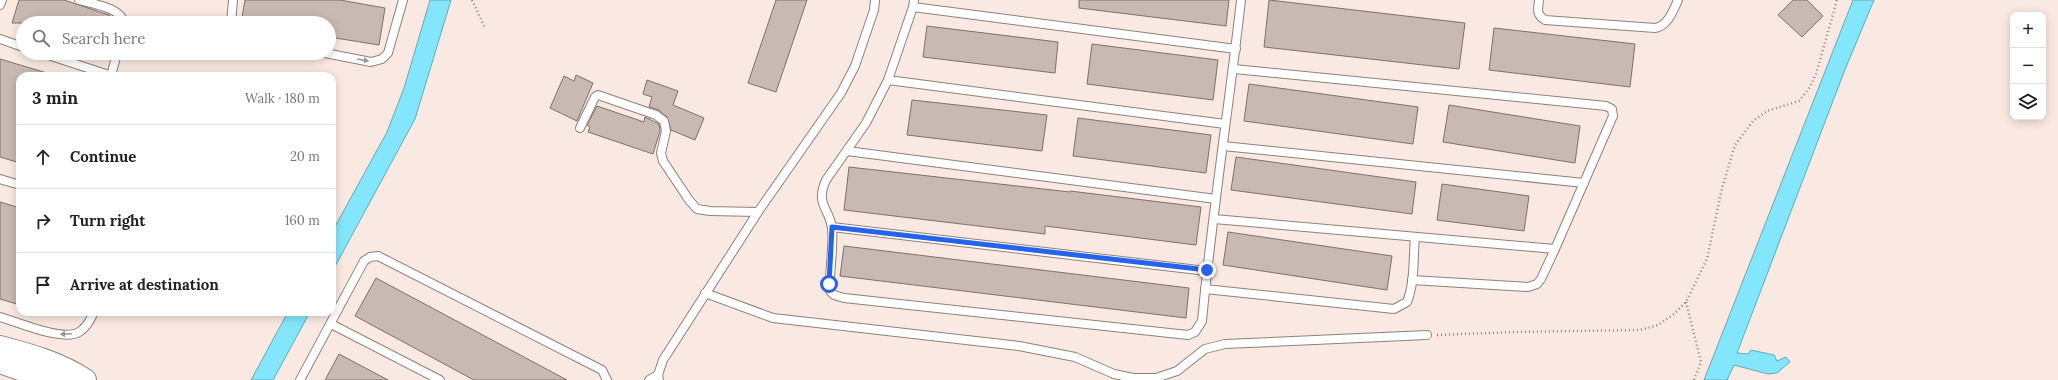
<!DOCTYPE html>
<html lang="en">
<head>
<meta charset="utf-8">
<style>
	body { margin:0; font-family:Lora,serif; background:#f6f6f6; color:#222 }
	.controls { position:absolute; right:12px; top:12px; display:grid; overflow:hidden; border-radius:8px; box-shadow:0 2px 10px #0003 }
	.controls button { width:36px; height:36px; display:grid; place-items:center; padding:0; border:0; border-bottom:1px solid #e0e0e0; background:#fff; color:#222; font:20px sans-serif }
	.stop { position:absolute; width:12px; height:12px; margin:-9px; border:3px solid #2563eb; border-radius:50%; background:#fff }
	.stop.end { background:#2563eb; border-color:#fff; box-shadow:0 1px 4px #0008 }
	.list { margin:0; padding:0; list-style:none }
	h2 { display:flex; justify-content:space-between; align-items:center; height:52px; margin:0; padding:0 16px; font-size:17px }
	h2 small { font-size:13px; font-weight:400; color:#767676 }
	.list li { display:grid; grid-template-columns:26px 1fr auto; gap:12px; align-items:center; box-sizing:border-box; height:64px; padding:0 16px; border-top:1px solid #e0e0e0 }
	.list b { display:block; font-size:15px; white-space:nowrap }
	.list em { font-size:13px; font-style:normal; color:#767676 }
	.icon { flex:none; width:22px; height:22px; fill:none; stroke:currentColor; stroke-width:2; stroke-linecap:round; stroke-linejoin:round }
	.map { position:relative; flex:none; width:2058px; height:380px; overflow:hidden }
	.search { position:absolute; background:#fff; box-shadow:0 2px 10px #0003; left:16px; top:16px; width:320px; height:44px; display:flex; align-items:center; gap:10px; box-sizing:border-box; padding:0 14px; border-radius:22px; color:#767676; font-size:15px }
	.panel { position:absolute; background:#fff; box-shadow:0 2px 10px #0003; left:16px; top:72px; width:320px; height:244px; border-radius:12px }
	.map>svg:first-child { display:block }
	.water { fill:#84e6fc; stroke:#65a8b6 }
	.building { fill:#c9b9b3; stroke:#7e706a }
	.lines { fill:none; stroke-linecap:round; stroke-linejoin:round }
	.lane-casing { stroke:#8f807a; stroke-width:10 }
	.secondary-casing { stroke:#8f807a; stroke-width:24 }
	.path { stroke:#8f847f; stroke-width:2.5; stroke-dasharray:1 3; stroke-linecap:butt }
	.lane { stroke:#fff; stroke-width:8 }
	.secondary { stroke:#fff; stroke-width:22 }
	.oneway { fill:#999795 }
	.route { stroke:#2563eb; stroke-width:5 }
</style>
</head>
<body>
<div class="map">
<svg width="2058" height="380" viewBox="0 0 2058 380">
	<rect width="100%" height="100%" fill="#f9e9e2"/>
	<!-- water -->
	<g class="water">
		<polygon points="430,0 451,0 415,119 332,272 332,232 387,132 404,88"/>
		<polygon points="1853,0 1874,0 1844,72 1737,353 1748,354 1751,350 1774,355 1777,361 1786,357 1790,362 1777,373 1768,374 1734,365 1727,380 1704,380"/>
		<polygon points="288,312 310,312 273,380 251,380"/>
	</g>
	<!-- building -->
	<g class="building">
		<polygon points="19,0 64,0 109,15 118,23 12,23"/>
		<polygon points="245,0 340,0 385,8 379,45 329,37 329,23 241,23"/>
		<polygon points="776,0 807,0 776,92 748,83"/>
		<polygon points="1079,0 1229,0 1226,26 1079,8"/>
		<polygon points="1269,0 1465,23 1459,69 1264,47"/>
		<polygon points="1793,0 1807,0 1823,16 1802,37 1778,15"/>
		<polygon points="927,26 1058,42 1055,73 923,57"/>
		<polygon points="1494,28 1635,44 1630,87 1489,70"/>
		<polygon points="1092,44 1218,60 1213,100 1087,84"/>
		<polygon points="0,59 47,73 46,76 20,76 20,163 0,157"/>
		<polygon points="576,75 593,83 577,121 550,108 564,76 574,81"/>
		<polygon points="647,80 678,91 673,105 704,118 695,140 671,130 667,117 659,110 649,107 652,97 643,94"/>
		<polygon points="1249,84 1418,107 1413,144 1244,121"/>
		<polygon points="912,100 1047,115 1042,151 907,135"/>
		<polygon points="1449,105 1580,126 1575,163 1443,142"/>
		<polygon points="597,106 644,122 645,117 659,124 660,131 653,154 588,132 590,127 587,125"/>
		<polygon points="1078,118 1211,135 1206,173 1073,156"/>
		<polygon points="1236,157 1416,182 1412,214 1231,190"/>
		<polygon points="849,167 1070,192 1070,191 1201,207 1196,245 1045,226 1045,234 844,210"/>
		<polygon points="1442,184 1529,196 1524,231 1437,220"/>
		<polygon points="0,202 20,208 20,305 0,299"/>
		<polygon points="1228,232 1392,256 1387,290 1223,265"/>
		<polygon points="844,246 1189,288 1186,318 840,276"/>
		<polygon points="376,278 567,380 474,380 355,316"/>
		<polygon points="339,354 388,380 325,380"/>
	</g>
	<g class="lines">
		<defs>
			<g id="lane">
				<path d="M79,0C92,4 121,7 124,23"/>
				<path d="M914,0L913,7L888,80L866,123L826,180C815,205 829,207 832,228C834,248 829,270 830,291L834,295L844,298L1188,335L1195,332L1202,321C1212,214 1229,107 1241,0"/>
				<path d="M1539,0C1538,9 1536,15 1545,20L1655,28C1668,26 1673,11 1678,0"/>
				<polyline points="0,5 2,0"/>
				<polyline points="913,7 1236,49"/>
				<polyline points="231,23 233,0"/>
				<polyline points="0,39 23,47"/>
				<polyline points="42,53 112,76"/>
				<polyline points="325,53 371,62 382,59 388,53 403,0"/>
				<polyline points="111,76 117,53"/>
				<polyline points="888,80 1225,124"/>
				<polyline points="580,128 595,97 598,95 656,115 664,121 666,131 661,153 663,161 689,200 697,209 710,211 758,212"/>
				<polyline points="1223,146 1584,183"/>
				<polyline points="847,151 1216,199"/>
				<polyline points="0,179 20,185"/>
				<polyline points="1214,219 1555,249 1613,116 1612,109 1606,106 1234,69"/>
				<polyline points="832,227 1207,271"/>
				<polyline points="1412,280 1528,287 1537,284 1541,279 1555,249"/>
				<path d="M1205,289L1394,309L1407,302C1415,282 1413,258 1415,237"/>
				<polyline points="705,293 773,318 1019,346 1075,357 1114,374 1133,378 1156,378 1177,371 1205,349 1225,344 1427,335"/>
				<path d="M0,317C18,322 63,342 79,332C86,328 91,319 94,312"/>
				<polyline points="331,324 440,380"/>
				<polyline points="300,380 364,261 370,257 378,256 602,370 607,380"/>
				<polyline points="649,380 658,375"/>
				<polyline points="659,380 658,375 663,360 758,212 841,93 855,66 874,10 875,0"/>
			</g>
			<g id="secondary">
				<path d="M0,347C30,355 59,363 85,380"/>
				<polyline points="0,362 52,380"/>
			</g>
		</defs>
		<!-- lane casing -->
		<use href="#lane" class="lane-casing"/>
		<!-- secondary casing -->
		<use href="#secondary" class="secondary-casing"/>
		<!-- path -->
		<g class="path">
			<polyline points="472,0 485,28"/>
			<polyline points="1686,302 1701,362 1694,380"/>
			<polyline points="1437,335 1514,332 1640,330 1658,325 1674,314 1686,302 1707,259 1722,188 1735,145 1753,121 1767,111 1799,101 1810,87 1816,74 1837,0"/>
		</g>
		<!-- lane -->
		<use href="#lane" class="lane"/>
		<!-- secondary -->
		<use href="#secondary" class="secondary"/>
	</g>
	<!-- one-way arrows -->
	<defs><path id="oneway-solid" d="M-6-.8H1V-3.2L6.5 0L1 3.2V.8H-6Z"/></defs>
	<g class="oneway">
		<use href="#oneway-solid" transform="translate(363 60) rotate(10)"/>
		<use href="#oneway-solid" transform="translate(66 334) rotate(178)"/>
	</g>
	<g class="lines">
		<!-- route -->
		<polyline class="route" points="829,284 832,227 1207,270"/>
	</g>
</svg>
<div class="controls">
<button>+</button>
<button>−</button>
<button><svg class="icon" aria-label="layers" viewBox="0 0 24 24"><path d="M12 4l9 5-9 5-9-5zM3 14l9 5 9-5"/></svg></button>
</div>
<div class="stop" style="left:829px;top:284px"></div>
<div class="stop end" style="left:1207px;top:270px"></div>
<div class="search"><svg class="icon" aria-label="search" viewBox="0 0 24 24"><circle cx="10" cy="10" r="6"/><path d="M15 15l6 6"/></svg>Search here</div>
<section class="panel">
<h2>3 min<small>Walk · 180 m</small></h2>
<ul class="list">
<li><svg class="icon" aria-label="ahead" viewBox="0 0 24 24"><path d="M12 20V5M6 11l6-6 6 6"/></svg><div><b>Continue</b></div><em>20 m</em></li>
<li><svg class="icon" aria-label="right" viewBox="0 0 24 24"><path d="M7 20v-9h11M14 6l5 5-5 5"/></svg><div><b>Turn right</b></div><em>160 m</em></li>
<li><svg class="icon" aria-label="arrive" viewBox="0 0 24 24"><path d="M6 21V4h12l-3 4 3 4H6"/></svg><div><b>Arrive at destination</b></div></li>
</ul>
</section>
</div>
</body>
</html>
